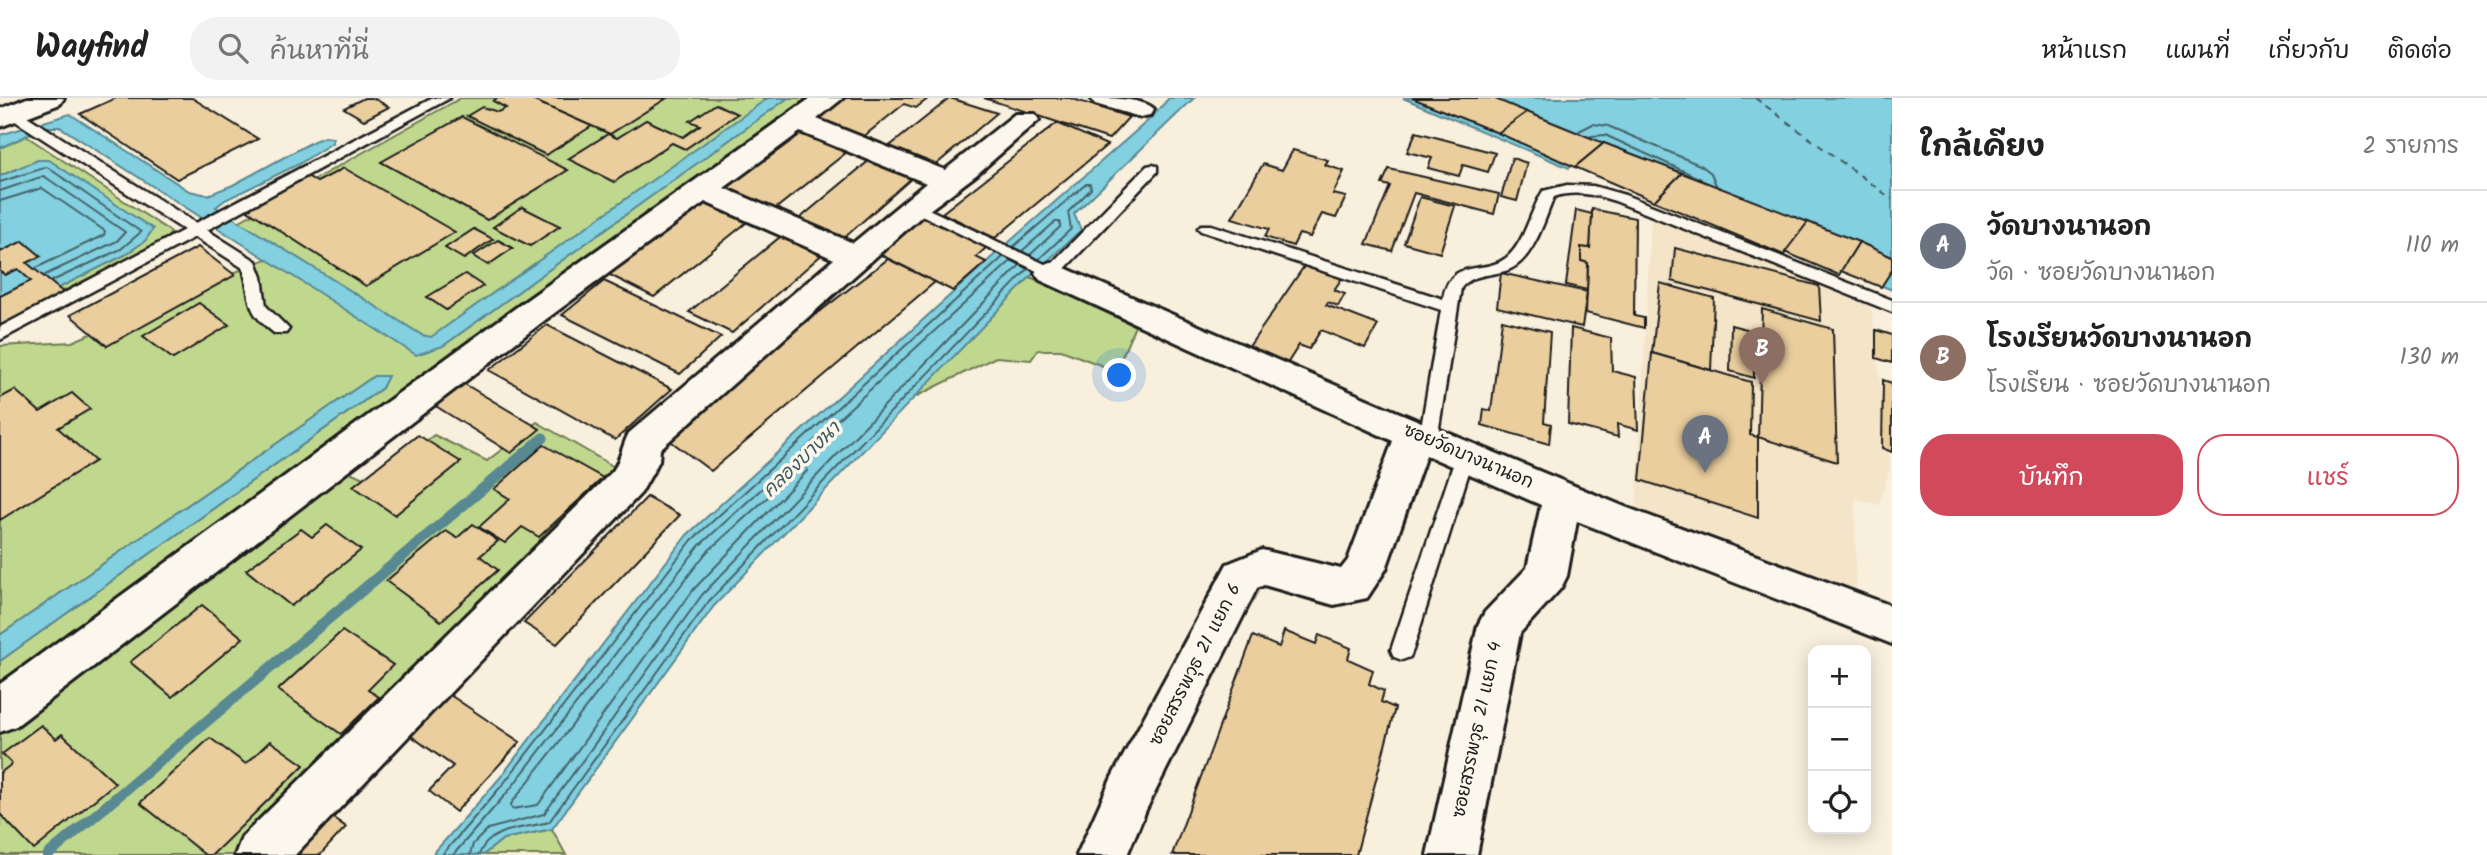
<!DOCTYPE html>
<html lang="th">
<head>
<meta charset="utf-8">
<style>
	body { margin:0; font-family:Kalam,"Playpen Sans Thai",sans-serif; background:#f2f2f2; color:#222 }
	.controls { position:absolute; right:21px; bottom:21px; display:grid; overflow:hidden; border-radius:14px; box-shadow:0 4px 18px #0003 }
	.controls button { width:63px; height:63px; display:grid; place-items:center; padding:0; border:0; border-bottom:2px solid #e0e0e0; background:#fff; color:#222; font:35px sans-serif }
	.you { position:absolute; left:1120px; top:278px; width:24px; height:24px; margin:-18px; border:5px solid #fff; border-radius:50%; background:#1a73e8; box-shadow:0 0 0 10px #1a73e833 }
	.badge { display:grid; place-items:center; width:46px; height:46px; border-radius:50%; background:#d1495b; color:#fff; font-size:23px; font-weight:700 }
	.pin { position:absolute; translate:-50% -58px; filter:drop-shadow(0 2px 4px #0008) }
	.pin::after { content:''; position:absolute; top:37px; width:24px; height:21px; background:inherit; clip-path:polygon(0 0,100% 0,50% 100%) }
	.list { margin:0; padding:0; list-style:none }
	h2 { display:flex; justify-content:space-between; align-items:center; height:91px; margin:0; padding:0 28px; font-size:30px }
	h2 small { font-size:23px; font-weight:400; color:#767676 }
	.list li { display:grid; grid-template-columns:46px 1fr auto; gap:21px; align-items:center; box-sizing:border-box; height:112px; padding:0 28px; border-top:2px solid #e0e0e0 }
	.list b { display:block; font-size:26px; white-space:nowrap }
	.list p { margin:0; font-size:23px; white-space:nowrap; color:#767676 }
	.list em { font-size:23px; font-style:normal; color:#767676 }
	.actions { display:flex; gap:14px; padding:21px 28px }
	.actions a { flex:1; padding:16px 0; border:2px solid #d1495b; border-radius:28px; text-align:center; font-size:24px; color:#d1495b }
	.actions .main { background:#d1495b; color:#fff }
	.icon { flex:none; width:38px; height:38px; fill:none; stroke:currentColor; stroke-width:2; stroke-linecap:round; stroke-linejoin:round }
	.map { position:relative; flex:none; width:1892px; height:757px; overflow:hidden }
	header { display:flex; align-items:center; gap:42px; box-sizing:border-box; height:98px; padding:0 35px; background:#fff; border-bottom:2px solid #e0e0e0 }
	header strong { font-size:33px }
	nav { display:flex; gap:38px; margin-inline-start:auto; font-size:24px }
	.search { width:490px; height:63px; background:#f2f2f2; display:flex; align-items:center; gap:18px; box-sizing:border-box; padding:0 24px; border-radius:28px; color:#767676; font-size:26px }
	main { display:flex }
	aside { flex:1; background:#fff }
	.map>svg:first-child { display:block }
	.built { fill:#f4e5c9 }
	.green { fill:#c0d88e; stroke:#6e7a55; stroke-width:2 }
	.water { fill:#82d0e0; stroke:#598892; stroke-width:2 }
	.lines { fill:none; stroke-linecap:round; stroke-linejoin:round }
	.shore { stroke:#45646a; stroke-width:2 }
	.stream { stroke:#598892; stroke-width:11 }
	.ferry { stroke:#405b61; stroke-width:2; stroke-dasharray:7 6; stroke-linecap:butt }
	.building { fill:#eace9e; stroke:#1c1c1c; stroke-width:2 }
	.lane-casing { stroke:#1c1c1c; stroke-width:5 }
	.street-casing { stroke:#1c1c1c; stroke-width:6 }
	.lane { fill:#fbf7ec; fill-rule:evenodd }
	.street { fill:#fbf7ec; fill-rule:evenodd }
	.labels { text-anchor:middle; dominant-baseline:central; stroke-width:7; stroke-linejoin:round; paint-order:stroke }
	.street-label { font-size:18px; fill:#1c1c1c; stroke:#fbf7ec }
	.water-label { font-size:19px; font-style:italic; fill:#405b61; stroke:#fbf7ec }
</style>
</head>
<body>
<header>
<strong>Wayfind</strong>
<div class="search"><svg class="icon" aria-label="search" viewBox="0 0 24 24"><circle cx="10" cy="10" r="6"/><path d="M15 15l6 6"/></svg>ค้นหาที่นี่</div>
<nav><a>หน้าแรก</a><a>แผนที่</a><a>เกี่ยวกับ</a><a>ติดต่อ</a></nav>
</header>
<main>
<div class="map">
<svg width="1892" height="757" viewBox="0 0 1892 757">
	<rect width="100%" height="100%" fill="#f8efdc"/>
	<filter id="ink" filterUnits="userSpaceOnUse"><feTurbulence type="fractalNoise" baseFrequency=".0143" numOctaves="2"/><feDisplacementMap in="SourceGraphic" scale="14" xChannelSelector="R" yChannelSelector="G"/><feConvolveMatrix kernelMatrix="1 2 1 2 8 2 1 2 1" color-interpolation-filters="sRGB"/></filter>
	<g filter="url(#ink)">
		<!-- built -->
		<polygon class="built" points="1651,120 1871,206 1890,368 1879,407 1855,400 1856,495 1636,416"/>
		<!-- green -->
		<g class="green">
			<polygon points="461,0 807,0 0,589 0,563 382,290 387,279 374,278 0,537 0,248 72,244 266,161 238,124"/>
			<polygon points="26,38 171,134 167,141 0,225 0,219 125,157 153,131 38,62 0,78 0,50"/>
			<polygon points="1030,179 1135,228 1116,273 1061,252 1038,252 1031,262 996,259 913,300"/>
			<polygon points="537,324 623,374 237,757 0,757 0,634 348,373 372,384 434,337 487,363"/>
			<polygon points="552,731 566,757 483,757 503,741"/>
		</g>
		<!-- water -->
		<g class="water">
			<polygon points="768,0 788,0 443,248 416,257 60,29 45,29 0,50 0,37 70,16 189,93 208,97 233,87 314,43 324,39 333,40 332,45 299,66 225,102 216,109 422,237 431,239"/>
			<polygon points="1169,0 1194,0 1074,116 1081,132 1030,179 714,508 552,731 503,741 483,757 432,757 499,681 687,437 992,159 1152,19"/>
			<polygon points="1403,0 1892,0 1892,192 1684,104 1599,52 1569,70"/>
			<polygon points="38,62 49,62 153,131 145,143 125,157 0,219 0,78"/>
			<polygon points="374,278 388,278 382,290 0,563 0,537"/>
		</g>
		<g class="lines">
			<!-- shore -->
			<g class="shore">
				<polyline points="1579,33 1593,26 1608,28 1702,68 1711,75 1716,87"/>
				<polyline points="1591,38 1605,37 1701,81"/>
				<polyline points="0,84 47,69 141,134 121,151 52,183"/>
				<polyline points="0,93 44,78 125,134 117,143 45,177"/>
				<polyline points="0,103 42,90 105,133 104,137 36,170"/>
				<polyline points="1013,149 1086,86 1090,86 1091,91 1068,114 1071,131 1039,161"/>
				<polyline points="1022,153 1055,124 1060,124 1060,129 1030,157"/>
				<polygon points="802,368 807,368 807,373 694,491 538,707 512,711 511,706 706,455"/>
				<polyline points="442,757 504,685 692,442 1003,159"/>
				<polyline points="453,757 511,690 699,448 1011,163"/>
				<polyline points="470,757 473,746 488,731 544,716 702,497 1020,167"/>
				<path d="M479,757C489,729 524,731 549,724L709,503L1028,171"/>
			</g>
			<!-- stream -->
			<polyline class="stream" points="48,757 543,340"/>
			<!-- ferry -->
			<polyline class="ferry" points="1755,0 1892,101"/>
		</g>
		<!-- building -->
		<g class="building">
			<polygon points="116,0 192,0 258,41 177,81 80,16"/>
			<polygon points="364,0 373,0 389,9 364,22 344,10"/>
			<polygon points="498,0 528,0 592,28 546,57 467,18 482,9 498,14 506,10 493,3"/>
			<polygon points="528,0 667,0 610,36"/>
			<polygon points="843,0 929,0 916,10 904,6 859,42 812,24"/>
			<polygon points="950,0 997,15 932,70 886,51"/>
			<polygon points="984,0 1070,0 1129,19 1109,41"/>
			<polygon points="1412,0 1493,0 1527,14 1498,35"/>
			<polygon points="716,6 737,16 685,51 672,45 614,84 568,61 608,36 617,40 646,22 683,39 700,27 690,23"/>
			<polygon points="1527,14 1596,42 1604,45 1575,69 1498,35"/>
			<polygon points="462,19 568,72 487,122 381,64"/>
			<polygon points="1057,25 1107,47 995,140 942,115"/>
			<polygon points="804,30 852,50 770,115 720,93"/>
			<polygon points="1416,34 1495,55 1488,74 1463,67 1459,78 1428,70 1432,60 1407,54"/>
			<polygon points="1604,45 1682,75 1654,103 1575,69"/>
			<polygon points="1293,52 1328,62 1325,67 1344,73 1333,96 1346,99 1336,120 1322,116 1310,139 1299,136 1293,148 1265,139 1269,131 1232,120 1263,66 1282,72"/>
			<polygon points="1512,60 1527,65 1517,103 1501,99"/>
			<polygon points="871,61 914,78 837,146 793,126"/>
			<polygon points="344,70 455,134 366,188 246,111 307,78 317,84"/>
			<polygon points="1389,71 1499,96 1494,116 1414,95 1392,153 1366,146 1390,88 1382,86"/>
			<polygon points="1682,75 1808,124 1784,157 1654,103"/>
			<polygon points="1420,99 1455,108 1440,155 1404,145"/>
			<polygon points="707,101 751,121 654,199 608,176"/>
			<polygon points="522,109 560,128 530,148 493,129"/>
			<polygon points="1592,111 1635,120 1634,218 1644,220 1644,230 1586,215 1588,165 1581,163 1581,149 1590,150"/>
			<polygon points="1576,112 1592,116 1590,150 1581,149 1581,163 1588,165 1587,192 1566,187"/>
			<polygon points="913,114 987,149 976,159 986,164 953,193 869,151"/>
			<polygon points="1808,124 1859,144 1839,177 1785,154"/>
			<polygon points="474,131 493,141 464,161 445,150"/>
			<polygon points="786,134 827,152 732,235 689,214"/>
			<polygon points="498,142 513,150 488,167 473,158"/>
			<polygon points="23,143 41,158 27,165 64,195 0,228 0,198 31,183 18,171 5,177 0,173 0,154"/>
			<polygon points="1859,144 1892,159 1892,172 1881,189 1841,173"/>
			<polygon points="198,149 235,177 107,248 70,217"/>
			<polygon points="1675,150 1819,188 1821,223 1672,183"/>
			<polygon points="888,161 935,184 711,373 661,336"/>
			<polygon points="1305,167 1342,180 1334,192 1345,196 1338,208 1328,204 1326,207 1378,227 1365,250 1321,232 1309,251 1299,247 1285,269 1246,253"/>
			<polygon points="1501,175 1587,194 1582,229 1497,209"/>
			<polygon points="465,176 483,188 446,212 427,199"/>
			<polygon points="604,183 721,239 680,276 562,217"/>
			<polygon points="1660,185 1714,200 1711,272 1652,255"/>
			<polygon points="199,205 229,227 173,261 143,238"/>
			<polygon points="1762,211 1833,231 1837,364 1758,339"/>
			<polygon points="1502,222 1550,234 1544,324 1551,326 1549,346 1482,327 1484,311 1491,313"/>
			<polygon points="547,227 672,291 615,342 489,272"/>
			<polygon points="1731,227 1754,233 1754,280 1730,273"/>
			<polygon points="1571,230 1611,240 1612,273 1636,279 1638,332 1617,326 1618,339 1568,326"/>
			<polygon points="1876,232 1892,237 1892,265 1876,260"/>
			<polygon points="1652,255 1751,284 1750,337 1758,339 1758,420 1640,382"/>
			<polygon points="1883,282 1892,285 1892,354 1882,350"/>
			<polygon points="463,285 540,331 511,355 434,307"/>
			<polygon points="15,292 40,314 72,295 90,311 58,330 95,363 0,422 0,300"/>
			<polygon points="418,337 461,364 395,417 353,388"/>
			<polygon points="544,347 603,380 539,439 522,429 505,445 479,429 510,401 494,391"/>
			<polygon points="647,399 680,417 557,546 524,525"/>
			<polygon points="473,426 498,443 480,458 498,472 441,523 386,483 446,433 457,440"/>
			<polygon points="327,427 361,452 291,508 246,472 301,431 312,439"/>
			<polygon points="202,507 243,540 172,599 130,564"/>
			<polygon points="342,533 393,567 368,592 379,599 341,636 278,592"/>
			<polygon points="1284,533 1316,546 1319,537 1351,550 1348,561 1373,572 1369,586 1384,593 1381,604 1395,610 1356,757 1172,757 1253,538 1279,549"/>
			<polygon points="447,595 520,644 456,714 429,693 453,668 407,635"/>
			<polygon points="41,627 56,641 62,636 115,685 34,752 0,716 0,675 12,666 2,656"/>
			<polygon points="210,640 246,666 270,643 304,667 212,757 205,757 140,705"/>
			<polygon points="325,714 346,729 320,757 283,757"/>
		</g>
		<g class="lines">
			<defs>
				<g id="lane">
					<path d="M433,0H450L207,132L256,163L262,179L266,208L289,231L286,235H274C244,212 252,202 243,170L195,139L0,242V229L184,132L9,19V13H19L196,125Z"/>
					<polygon points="1152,67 1157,68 1157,74 1057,179 1051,180 905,109 908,106 918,106 1049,168 1147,68"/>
					<path d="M1567,87L1593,88L1625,97L1892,202V214L1615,103C1594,97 1575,92 1554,99C1545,120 1536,153 1517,167C1500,180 1475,172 1461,190L1437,342L1428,349L1419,342L1441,212L1201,133L1198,130L1201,127H1211L1443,201C1450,158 1482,178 1506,160C1525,145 1530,113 1543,93Z"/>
					<polygon points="1465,351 1474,358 1413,552 1410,559 1402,562 1394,559 1391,552 1456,358"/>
				</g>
				<g id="street">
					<polygon points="27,0 64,0 60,6 0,29 0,11"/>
					<path d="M811,0H843L817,21L945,72L1015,16H1035L1039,22L976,77L924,116L660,351L659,363L641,395L295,757H235L242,739L613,373C621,361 622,348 629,335L834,161L705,104L545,222L16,628L0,634V586L521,206ZM800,34L926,85L853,145L724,90Z"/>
					<path d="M1091,0C1110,0 1142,0 1154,11L1150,17L1140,19L1095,6Z"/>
					<polygon points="1051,164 1383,308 1625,409 1892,508 1892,546 1577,423 1567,478 1561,490 1520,535 1477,757 1427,757 1478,527 1485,514 1527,470 1541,407 1426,357 1386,471 1367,500 1334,507 1264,487 1257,490 1146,712 1127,757 1077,757 1112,679 1227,466 1262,452 1341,471 1348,462 1393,343 1040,182 1035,175 1040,168"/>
				</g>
			</defs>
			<!-- lane casing -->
			<use href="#lane" class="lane-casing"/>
			<!-- street casing -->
			<use href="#street" class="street-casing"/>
			<!-- lane -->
			<use href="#lane" class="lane"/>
			<!-- street -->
			<use href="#street" class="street"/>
		</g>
	</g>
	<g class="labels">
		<!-- street labels -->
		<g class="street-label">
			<text transform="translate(1468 359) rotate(23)">ซอยวัดบางนานอก</text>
			<text transform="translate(1196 567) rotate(-63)">ซอยสรรพวุธ 21 แยก 6</text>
			<text transform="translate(1478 632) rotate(-78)">ซอยสรรพวุธ 21 แยก 4</text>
		</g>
		<!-- water labels -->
		<g class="water-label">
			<text transform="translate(802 362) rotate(-44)">คลองบางนา</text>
		</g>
	</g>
</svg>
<div class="controls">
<button>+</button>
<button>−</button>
<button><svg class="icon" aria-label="locate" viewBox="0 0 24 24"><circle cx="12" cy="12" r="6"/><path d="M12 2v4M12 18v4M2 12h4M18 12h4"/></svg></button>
</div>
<div class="you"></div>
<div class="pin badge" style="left:1705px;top:375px;background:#6b7280">A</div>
<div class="pin badge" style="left:1762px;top:287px;background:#8d6e63">B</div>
</div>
<aside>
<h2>ใกล้เคียง<small>2 รายการ</small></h2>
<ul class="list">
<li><span class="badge" style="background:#6b7280">A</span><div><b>วัดบางนานอก</b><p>วัด · ซอยวัดบางนานอก</p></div><em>110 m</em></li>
<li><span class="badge" style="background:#8d6e63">B</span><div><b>โรงเรียนวัดบางนานอก</b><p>โรงเรียน · ซอยวัดบางนานอก</p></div><em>130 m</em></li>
</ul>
<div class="actions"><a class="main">บันทึก</a><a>แชร์</a></div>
</aside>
</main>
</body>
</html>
